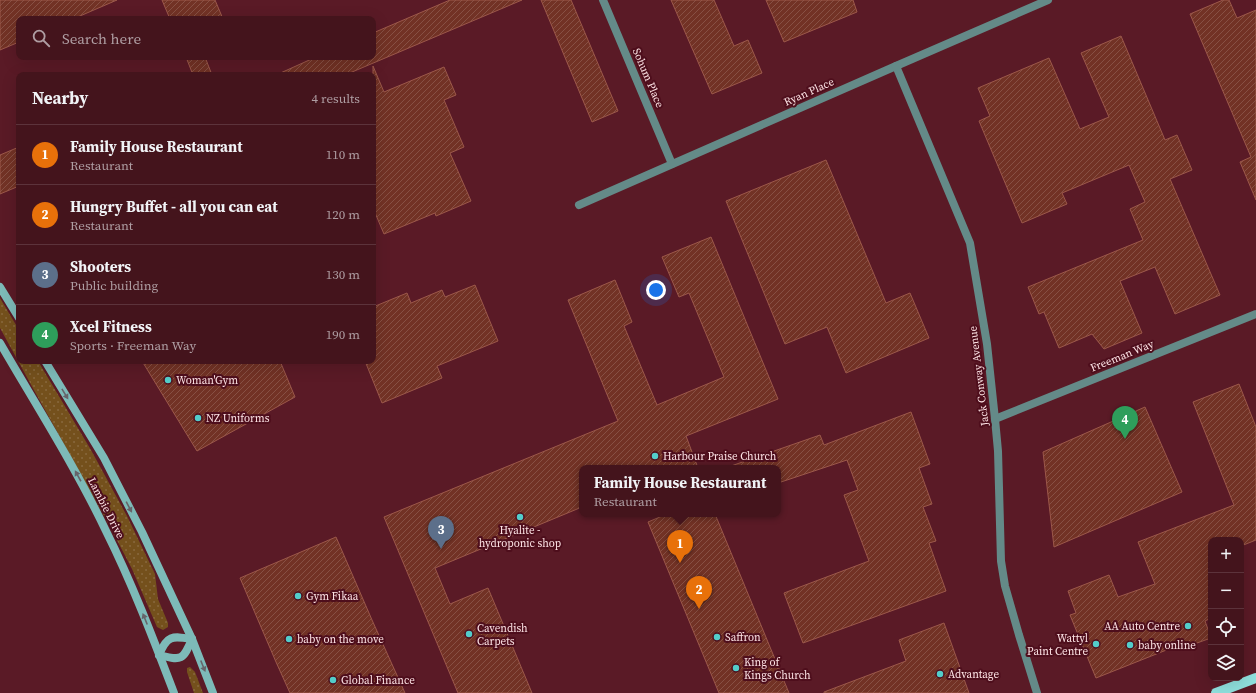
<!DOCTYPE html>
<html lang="en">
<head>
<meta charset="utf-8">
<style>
	body { margin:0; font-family:"Source Serif 4",serif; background:#4b1d25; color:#f1f3f6 }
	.controls { position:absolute; right:12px; bottom:12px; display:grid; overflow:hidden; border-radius:8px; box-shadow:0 4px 16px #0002 }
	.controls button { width:36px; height:36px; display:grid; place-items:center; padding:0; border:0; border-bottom:1px solid #5c333b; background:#44141c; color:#f1f3f6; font:20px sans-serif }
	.you { position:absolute; left:656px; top:290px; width:14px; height:14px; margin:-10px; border:3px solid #fff; border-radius:50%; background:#1a73e8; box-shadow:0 0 0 6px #1a73e833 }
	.badge { display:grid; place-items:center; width:26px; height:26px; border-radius:50%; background:#53cdca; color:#fff; font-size:13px; font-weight:700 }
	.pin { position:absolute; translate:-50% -33px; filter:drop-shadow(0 1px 2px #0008) }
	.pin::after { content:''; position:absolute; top:21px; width:14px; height:12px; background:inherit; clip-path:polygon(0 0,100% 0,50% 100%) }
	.popup { position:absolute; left:579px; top:465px; width:202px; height:52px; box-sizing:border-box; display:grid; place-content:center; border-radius:8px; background:#44141c; filter:drop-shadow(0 1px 3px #0005); font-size:13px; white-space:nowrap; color:#af9ea3 }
	.popup b { font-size:15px; color:#f1f3f6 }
	.popup::after { content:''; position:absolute; left:50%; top:100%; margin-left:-8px; border:8px solid transparent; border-top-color:#44141c }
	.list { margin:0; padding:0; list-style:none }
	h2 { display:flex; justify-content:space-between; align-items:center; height:52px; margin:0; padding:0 16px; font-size:17px }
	h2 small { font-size:13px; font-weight:400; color:#af9ea3 }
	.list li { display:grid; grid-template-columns:26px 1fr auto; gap:12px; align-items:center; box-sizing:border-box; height:60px; padding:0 16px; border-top:1px solid #5c333b }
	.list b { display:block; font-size:15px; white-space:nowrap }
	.list p { margin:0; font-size:13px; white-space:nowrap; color:#af9ea3 }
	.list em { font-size:13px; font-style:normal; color:#af9ea3 }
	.icon { flex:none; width:22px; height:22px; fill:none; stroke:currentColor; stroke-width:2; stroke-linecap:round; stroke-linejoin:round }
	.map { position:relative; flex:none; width:1256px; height:693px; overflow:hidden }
	.search { position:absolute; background:#44141c; box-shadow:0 4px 16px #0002; left:16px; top:16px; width:360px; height:44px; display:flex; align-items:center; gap:10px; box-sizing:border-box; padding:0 14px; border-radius:8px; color:#af9ea3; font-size:15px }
	.panel { position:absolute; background:#44141c; box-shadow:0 4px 16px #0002; left:16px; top:72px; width:360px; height:292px; border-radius:8px }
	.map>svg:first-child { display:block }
	.grass { fill:url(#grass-dots) }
	.building { fill:url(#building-hatch); stroke:#9c584a }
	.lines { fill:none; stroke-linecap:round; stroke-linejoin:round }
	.minor { stroke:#648a88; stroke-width:8 }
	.tertiary { stroke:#648a88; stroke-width:8 }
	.secondary { stroke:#7dbab8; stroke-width:8 }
	.primary { stroke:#8fe0dd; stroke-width:10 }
	.oneway { fill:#66646a }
	.poi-dot { fill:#53cdca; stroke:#4e0e1c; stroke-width:1.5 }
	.labels { text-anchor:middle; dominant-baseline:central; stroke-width:4; stroke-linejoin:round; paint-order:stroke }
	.street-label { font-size:11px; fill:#fde3e5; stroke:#4e0e1c }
	.poi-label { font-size:11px; fill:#fde3e5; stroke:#4e0e1c; text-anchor:start }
</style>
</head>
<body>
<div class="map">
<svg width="1256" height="693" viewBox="0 0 1256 693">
	<defs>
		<pattern id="grass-dots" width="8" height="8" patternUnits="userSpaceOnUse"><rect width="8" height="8" fill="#74501c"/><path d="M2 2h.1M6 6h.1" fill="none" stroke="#89693d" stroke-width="1.8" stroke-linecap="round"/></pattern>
		<pattern id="building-hatch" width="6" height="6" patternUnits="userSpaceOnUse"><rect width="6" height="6" fill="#723225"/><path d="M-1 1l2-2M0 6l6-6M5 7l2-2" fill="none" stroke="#875044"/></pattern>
	</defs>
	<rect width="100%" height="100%" fill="#5a1a26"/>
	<!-- grass -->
	<g class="grass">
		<polygon points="0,298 19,330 19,361 38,361 91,450 127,516 155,574 158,599 168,623 168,627 163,630 157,627 132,569 108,523 35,392 0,328"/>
		<polygon points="190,667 195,672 203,693 194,693 187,672 187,668"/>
	</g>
	<!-- building -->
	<g class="building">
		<polygon points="0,0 117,0 73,19 19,19 19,42 0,50"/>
		<polygon points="162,0 215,0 223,19 170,19"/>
		<polygon points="450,0 522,0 345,75 276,75 316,57 373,57 373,33"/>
		<polygon points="541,0 571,0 618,111 592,122"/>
		<polygon points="671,0 714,0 734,46 748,40 762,73 712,94"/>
		<polygon points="766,0 853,0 857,12 784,42"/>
		<polygon points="1223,0 1229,0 1237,18 1256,10 1256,200 1240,162 1251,157 1190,14"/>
		<polygon points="1121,36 1165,140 1177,135 1192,170 1170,179 1220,295 1175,314 1155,267 1120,281 1142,333 1104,349 1092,334 1059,348 1044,312 1039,314 1028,287 1143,240 1130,209 1145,202 1129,165 1062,193 1067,204 1022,223 979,121 990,116 978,88 1049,58 1080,129 1109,117 1081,53"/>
		<polygon points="186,57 205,57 212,75 193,75"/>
		<polygon points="373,66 384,92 444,67 456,95 444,100 464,147 450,153 471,201 436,216 435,213 384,234 373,208"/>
		<polygon points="19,147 19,186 0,194 0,155"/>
		<polygon points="826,160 886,303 910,293 929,338 846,373 827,327 785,344 726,201"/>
		<polygon points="711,237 778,399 686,436 698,468 582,468 582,507 435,568 450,604 488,588 532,693 458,693 384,517 618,421 568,300 615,280 632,322 624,326 657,405 724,377 689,293 679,297 662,257"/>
		<polygon points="475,285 498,341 437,366 442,378 382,403 365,361 373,361 373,307 407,293 411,303 442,290 445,297"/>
		<polygon points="142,361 280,361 295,397 197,451"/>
		<polygon points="1239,384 1256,427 1256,540 1241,546 1241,540 1211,540 1211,618 1205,621 1211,638 1180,649 1179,645 1096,678 1070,615 1076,613 1068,591 1109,575 1118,597 1155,584 1138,542 1234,505 1193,402"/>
		<polygon points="1145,407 1182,492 1054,547 1043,452"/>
		<polygon points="911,412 930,464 919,468 932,504 923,507 936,541 929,543 946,591 803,643 784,593 869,561 844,495 858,490 847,460 778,483 778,468 731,468 731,466 820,435 824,445"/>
		<polygon points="667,514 715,514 789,693 719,693 648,522"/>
		<polygon points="336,537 372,620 405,693 290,693 276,662 240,578"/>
		<polygon points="944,623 969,693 824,693 824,692 906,661 899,640"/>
	</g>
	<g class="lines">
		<!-- minor -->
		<g class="minor">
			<polyline points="603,0 672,164"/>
			<polyline points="579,205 896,66"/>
			<polyline points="995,419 1256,314"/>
		</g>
		<!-- tertiary -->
		<polyline class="tertiary" points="1037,693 1019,635 1005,586 1001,561 998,451 995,419 987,344 970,243 896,66 1048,0"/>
		<!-- secondary -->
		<g class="secondary">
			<polyline points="0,287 19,318"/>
			<path d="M0,343C36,405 75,466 106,531C132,583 153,638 174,693"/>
			<polyline points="45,361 104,458 142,532 192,639 213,693"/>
			<path d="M159,655C182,661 183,660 192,639"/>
			<path d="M159,655C167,635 172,636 192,639"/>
		</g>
		<!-- primary -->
		<polyline class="primary" points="1216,693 1256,678"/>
	</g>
	<!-- one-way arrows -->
	<defs><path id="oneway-solid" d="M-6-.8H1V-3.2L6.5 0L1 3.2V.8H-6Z"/></defs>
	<g class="oneway">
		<use href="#oneway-solid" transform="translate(65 394) rotate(59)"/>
		<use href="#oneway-solid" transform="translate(78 476) rotate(-119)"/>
		<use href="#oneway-solid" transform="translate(129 507) rotate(62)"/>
		<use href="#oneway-solid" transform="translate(145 619) rotate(-112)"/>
		<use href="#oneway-solid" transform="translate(203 666) rotate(68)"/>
	</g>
	<!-- markers -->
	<g class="poi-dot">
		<circle cx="168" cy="380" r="4"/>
		<circle cx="198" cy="418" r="4"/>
		<circle cx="655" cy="456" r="4"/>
		<circle cx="520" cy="517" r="4"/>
		<circle cx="298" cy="596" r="4"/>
		<circle cx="1188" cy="626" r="4"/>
		<circle cx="469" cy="634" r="4"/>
		<circle cx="717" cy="637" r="4"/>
		<circle cx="289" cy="639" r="4"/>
		<circle cx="1096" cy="644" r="4"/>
		<circle cx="1130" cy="645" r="4"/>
		<circle cx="736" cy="668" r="4"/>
		<circle cx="940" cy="674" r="4"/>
		<circle cx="333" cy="680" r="4"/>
	</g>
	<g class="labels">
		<!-- street labels -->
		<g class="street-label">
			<text transform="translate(648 78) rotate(67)">Sohum Place</text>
			<text transform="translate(809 92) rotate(-24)">Ryan Place</text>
			<text transform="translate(1122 356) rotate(-22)">Freeman Way</text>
			<text transform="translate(979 376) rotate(-97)">Jack Conway Avenue</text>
			<text transform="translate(106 508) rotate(63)">Lambie Drive</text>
		</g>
		<!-- poi labels -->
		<g class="poi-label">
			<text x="176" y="380">Woman'Gym</text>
			<text x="206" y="418">NZ Uniforms</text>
			<text x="663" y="456">Harbour Praise Church</text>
			<text x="520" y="530" text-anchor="middle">Hyalite -<tspan x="520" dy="13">hydroponic shop</tspan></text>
			<text x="306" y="596">Gym Fikaa</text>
			<text x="1180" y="626" text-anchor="end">AA Auto Centre</text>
			<text x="477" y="628">Cavendish<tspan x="477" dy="13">Carpets</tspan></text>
			<text x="725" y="637">Saffron</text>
			<text x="1088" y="638" text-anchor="end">Wattyl<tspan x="1088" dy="13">Paint Centre</tspan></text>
			<text x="297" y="639">baby on the move</text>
			<text x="1138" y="645">baby online</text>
			<text x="744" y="662">King of<tspan x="744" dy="13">Kings Church</tspan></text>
			<text x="948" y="674">Advantage</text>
			<text x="341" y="680">Global Finance</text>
		</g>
	</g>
</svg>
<div class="controls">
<button>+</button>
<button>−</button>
<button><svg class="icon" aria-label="locate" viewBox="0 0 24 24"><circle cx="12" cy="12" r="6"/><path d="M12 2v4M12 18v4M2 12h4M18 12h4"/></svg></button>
<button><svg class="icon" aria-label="layers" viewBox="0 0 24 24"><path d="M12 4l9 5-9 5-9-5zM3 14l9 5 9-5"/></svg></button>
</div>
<div class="you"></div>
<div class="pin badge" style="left:680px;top:563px;background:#e8710a">1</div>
<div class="popup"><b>Family House Restaurant</b>Restaurant</div>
<div class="pin badge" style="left:699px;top:609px;background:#e8710a">2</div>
<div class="pin badge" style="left:441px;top:549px;background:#5c6f8a">3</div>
<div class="pin badge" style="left:1125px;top:439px;background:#2e9e5b">4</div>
<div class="search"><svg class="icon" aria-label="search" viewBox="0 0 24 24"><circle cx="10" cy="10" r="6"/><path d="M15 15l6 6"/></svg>Search here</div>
<section class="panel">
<h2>Nearby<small>4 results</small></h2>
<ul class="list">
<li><span class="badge" style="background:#e8710a">1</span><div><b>Family House Restaurant</b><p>Restaurant</p></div><em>110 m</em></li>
<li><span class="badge" style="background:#e8710a">2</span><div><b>Hungry Buffet - all you can eat</b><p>Restaurant</p></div><em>120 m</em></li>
<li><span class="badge" style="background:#5c6f8a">3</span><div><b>Shooters</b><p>Public building</p></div><em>130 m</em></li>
<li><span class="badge" style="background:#2e9e5b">4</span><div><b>Xcel Fitness</b><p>Sports · Freeman Way</p></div><em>190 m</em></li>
</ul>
</section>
</div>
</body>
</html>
